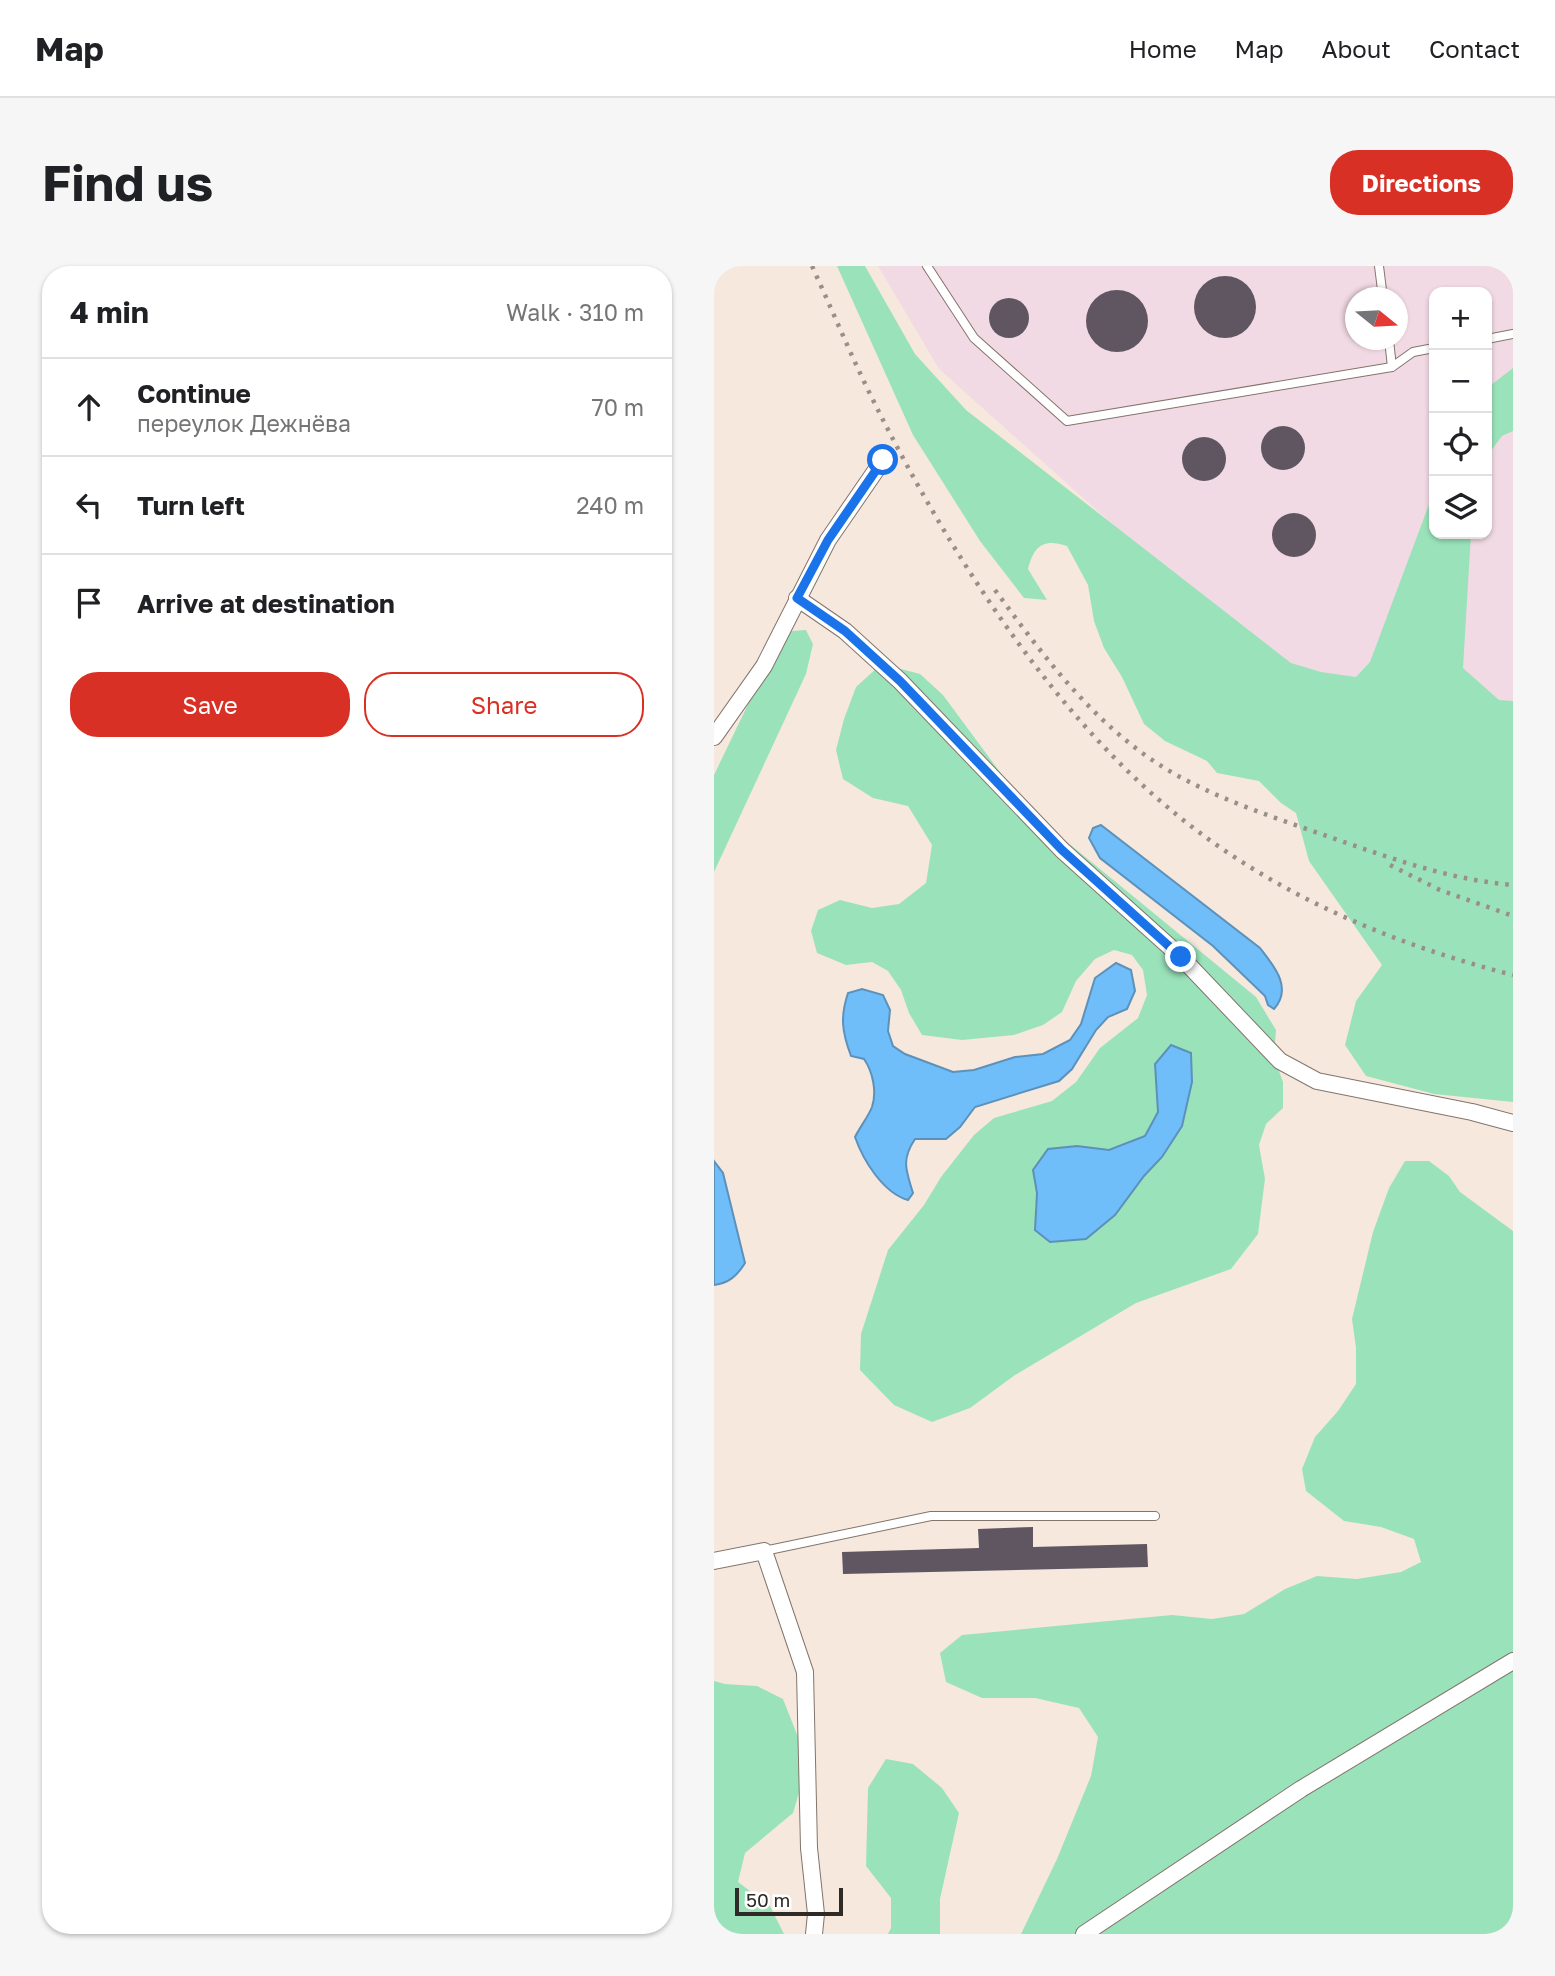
<!DOCTYPE html>
<html lang="en">
<head>
<meta charset="utf-8">
<style>
	body { margin:0; font-family:"Golos Text",sans-serif; background:#f6f6f6; color:#202124 }
	.controls { position:absolute; right:21px; top:21px; display:grid; overflow:hidden; border-radius:14px; box-shadow:0 2px 5px #0004 }
	.controls button { width:63px; height:63px; display:grid; place-items:center; padding:0; border:0; border-bottom:2px solid #e0e0e0; background:#fff; color:#202124; font:35px sans-serif }
	.compass { position:absolute; left:631px; top:21px; width:63px; height:63px; border-radius:50%; background:#fff; box-shadow:0 2px 5px #0004; rotate:108deg }
	.scale { position:absolute; left:21px; bottom:18px; width:108px; box-sizing:border-box; padding-left:7px; border:4px solid #2f2a26; border-top:0; font-size:19px; line-height:24px; white-space:nowrap; color:#2f2a26; -webkit-text-stroke:5px #fff; paint-order:stroke }
	.stop { position:absolute; width:21px; height:21px; margin:-16px; border:5px solid #1a73e8; border-radius:50%; background:#fff }
	.stop.end { background:#1a73e8; border-color:#fff; box-shadow:0 2px 7px #0008 }
	.list { margin:0; padding:0; list-style:none }
	h2 { display:flex; justify-content:space-between; align-items:center; height:91px; margin:0; padding:0 28px; font-size:30px }
	h2 small { font-size:23px; font-weight:400; color:#757577 }
	.list li { display:grid; grid-template-columns:46px 1fr auto; gap:21px; align-items:center; box-sizing:border-box; height:98px; padding:0 28px; border-top:2px solid #e0e0e0 }
	.list b { display:block; font-size:26px; white-space:nowrap }
	.list p { margin:0; font-size:23px; white-space:nowrap; color:#757577 }
	.list em { font-size:23px; font-style:normal; color:#757577 }
	.actions { display:flex; gap:14px; padding:21px 28px }
	.actions a { flex:1; padding:16px 0; border:2px solid #d93025; border-radius:28px; text-align:center; font-size:24px; color:#d93025 }
	.actions .main { background:#d93025; color:#fff }
	.icon { flex:none; width:38px; height:38px; fill:none; stroke:currentColor; stroke-width:2; stroke-linecap:round; stroke-linejoin:round }
	.map { position:relative; flex:none; width:799px; height:1668px; overflow:hidden; border-radius:28px }
	header { display:flex; align-items:center; gap:42px; box-sizing:border-box; height:98px; padding:0 35px; background:#fff; border-bottom:2px solid #e0e0e0 }
	header strong { font-size:33px }
	nav { display:flex; gap:38px; margin-inline-start:auto; font-size:24px }
	.intro { display:flex; align-items:center; justify-content:space-between; box-sizing:border-box; height:168px; padding:0 42px }
	h1 { margin:0; font-size:49px }
	.button { padding:18px 32px; border-radius:28px; background:#d93025; color:#fff; font-size:24px; font-weight:700 }
	main { display:flex; gap:42px; padding:0 42px }
	aside { flex:1; background:#fff; border-radius:28px; box-shadow:0 2px 5px #0004 }
	.map>svg:first-child { display:block }
	.industrial { fill:#f2dae4; fill-rule:evenodd }
	.green { fill:#9ae3ba; fill-rule:evenodd }
	.water { fill:#6fbdf9; stroke:#5c91ba; stroke-width:2 }
	.building { fill:#5f5661 }
	.lines { fill:none; stroke-linecap:round; stroke-linejoin:round }
	.lane-casing { stroke:#82756c; stroke-width:10 }
	.street-casing { stroke:#82756c; stroke-width:18 }
	.lane { stroke:#fff; stroke-width:8 }
	.street { stroke:#fff; stroke-width:16 }
	.rail { stroke:#9a8f88; stroke-width:4.5; stroke-dasharray:3.5 7; stroke-linecap:butt }
	.route { stroke:#1a73e8; stroke-width:9 }
</style>
</head>
<body>
<header>
<strong>Map</strong>
<nav><a>Home</a><a>Map</a><a>About</a><a>Contact</a></nav>
</header>
<div class="intro"><h1>Find us</h1><a class="button">Directions</a></div>
<main>
<aside>
<h2>4 min<small>Walk · 310 m</small></h2>
<ul class="list">
<li><svg class="icon" aria-label="ahead" viewBox="0 0 24 24"><path d="M12 20V5M6 11l6-6 6 6"/></svg><div><b>Continue</b><p>переулок Дежнёва</p></div><em>70 m</em></li>
<li><svg class="icon" aria-label="left" viewBox="0 0 24 24"><path d="M17 20v-9H6M10 6l-5 5 5 5"/></svg><div><b>Turn left</b></div><em>240 m</em></li>
<li><svg class="icon" aria-label="arrive" viewBox="0 0 24 24"><path d="M6 21V4h12l-3 4 3 4H6"/></svg><div><b>Arrive at destination</b></div></li>
</ul>
<div class="actions"><a class="main">Save</a><a>Share</a></div>
</aside>
<div class="map">
<svg width="799" height="1668" viewBox="0 0 799 1668">
	<rect width="100%" height="100%" fill="#f7e8de"/>
	<!-- industrial -->
	<path class="industrial" d="M164,0H799V439L576,417L225,103ZM720,26H773V268H720ZM642,32H684V74H642Z"/>
	<!-- green -->
	<g class="green">
		<path d="M123,0H151L201,88L252,144L577,397L607,406L642,411L656,396L720,225V268H757L749,402L785,434L799,435V836L720,828L652,810L631,779L642,735L668,699L595,595L582,547L567,537L545,515L503,507L493,495L451,475L430,458L408,411L390,382L380,355L374,319L353,280C329,272 320,280 314,303L333,334L310,332L266,275L199,169Z"/>
		<polygon points="799,102 799,165 788,170 773,190 773,122"/>
		<polygon points="92,364 99,378 92,408 0,606 0,509 64,376 77,365"/>
		<path d="M165,400L187,403L206,408L229,429L314,544L542,731L562,764L560,791L569,816V842L552,858L545,879L551,913L544,968L517,1003L422,1037L301,1109L256,1142L218,1156L180,1139L146,1104L147,1068L174,984L210,939L227,911L260,869L280,852L338,835L362,816L386,782L424,752L433,729L429,704L418,689L400,684L381,693L362,715L348,746L329,759L300,769L248,774L208,769L195,747L187,724L174,705L158,696L132,699L103,687L97,665L104,644L126,634L158,642L185,638L212,617L218,579L194,540L159,532L129,513L122,484L130,453L142,421ZM456,779L477,787L448,891L430,910L321,947L323,927L319,904L363,880L395,884L431,870L444,846L441,798Z"/>
		<polygon points="691,895 715,895 735,910 746,926 799,965 799,1668 307,1668 343,1593 377,1510 384,1471 365,1442 321,1432 268,1432 232,1416 226,1387 248,1369 458,1349 498,1353 530,1348 571,1323 603,1310 643,1313 687,1306 707,1296 700,1273 667,1261 630,1255 592,1225 588,1203 601,1171 624,1145 642,1118 642,1082 638,1053 659,966 675,922"/>
		<polygon points="0,1415 11,1418 43,1420 69,1433 86,1476 87,1520 79,1547 31,1587 24,1616 56,1640 70,1668 0,1668"/>
		<polygon points="172,1493 199,1498 228,1522 245,1547 226,1633 226,1668 174,1668 177,1662 177,1632 152,1600 154,1522"/>
	</g>
	<!-- water -->
	<g class="water">
		<path d="M387,559L546,682C560,700 579,722 560,743L554,739L551,730L499,680L386,592L375,572L379,562Z"/>
		<path d="M402,697L417,704L421,725L413,743L394,751L382,764L358,803L345,815L261,841L246,861L232,873H201C187,894 192,904 199,927L194,934C169,927 149,894 141,871C146,861 154,851 158,841C163,826 159,806 150,793L137,790C128,766 126,751 134,727L148,723L169,729L176,744L174,765L179,780L191,788L239,806L260,804L301,791L329,788L356,774L367,758L381,712Z"/>
		<polygon points="457,779 477,787 478,816 468,860 448,891 430,910 401,949 372,973 336,976 321,964 323,927 319,904 334,883 363,880 395,884 431,870 444,846 441,798"/>
		<path d="M0,895L9,907L31,997C23,1010 15,1017 0,1019Z"/>
	</g>
	<!-- building -->
	<g class="building">
		<circle cx="511" cy="41" r="31"/>
		<circle cx="403" cy="55" r="31"/>
		<circle cx="295" cy="52" r="20"/>
		<circle cx="569" cy="182" r="22"/>
		<circle cx="490" cy="193" r="22"/>
		<circle cx="580" cy="269" r="22"/>
		<polygon points="319,1261 319,1281 433,1278 434,1301 129,1308 128,1286 265,1282 264,1263"/>
	</g>
	<g class="lines">
		<defs>
			<g id="lane">
				<polyline points="213,0 260,72 353,155 678,101 699,86 720,82"/>
				<polyline points="665,0 669,32"/>
				<polyline points="773,73 799,68"/>
				<polyline points="675,74 678,101"/>
				<polyline points="50,1285 217,1250 441,1250"/>
			</g>
			<g id="street">
				<polyline points="83,332 131,365 186,415 348,584 467,691 566,795 603,815 758,846 799,857"/>
				<polyline points="0,471 50,400 114,274 169,194"/>
				<polyline points="0,1295 50,1285 91,1406 95,1582 102,1648 100,1668"/>
				<polyline points="370,1668 587,1523 799,1395"/>
			</g>
		</defs>
		<!-- lane casing -->
		<use href="#lane" class="lane-casing"/>
		<!-- street casing -->
		<use href="#street" class="street-casing"/>
		<!-- lane -->
		<use href="#lane" class="lane"/>
		<!-- street -->
		<use href="#street" class="street"/>
		<!-- rail -->
		<g class="rail">
			<path d="M98,0C120,48 140,97 164,144C236,287 338,448 463,549C561,629 678,678 799,709"/>
			<path d="M281,324C333,395 387,468 466,511C516,538 571,555 624,574C682,594 738,614 799,619"/>
			<polyline points="676,599 726,624 799,650"/>
		</g>
	</g>
	<g class="lines">
		<!-- route -->
		<polyline class="route" points="169,194 114,274 83,332 131,365 186,415 348,584 467,691"/>
	</g>
</svg>
<div class="controls">
<button>+</button>
<button>−</button>
<button><svg class="icon" aria-label="locate" viewBox="0 0 24 24"><circle cx="12" cy="12" r="6"/><path d="M12 2v4M12 18v4M2 12h4M18 12h4"/></svg></button>
<button><svg class="icon" aria-label="layers" viewBox="0 0 24 24"><path d="M12 4l9 5-9 5-9-5zM3 14l9 5 9-5"/></svg></button>
</div>
<svg class="compass" viewBox="-18 -18 36 36"><path d="M0-13l5 13h-10z" fill="#e53935"/><path d="M0 13l5-13h-10z" fill="#757577"/></svg>
<div class="scale">50 m</div>
<div class="stop" style="left:169px;top:194px"></div>
<div class="stop end" style="left:467px;top:691px"></div>
</div>
</main>
</body>
</html>
